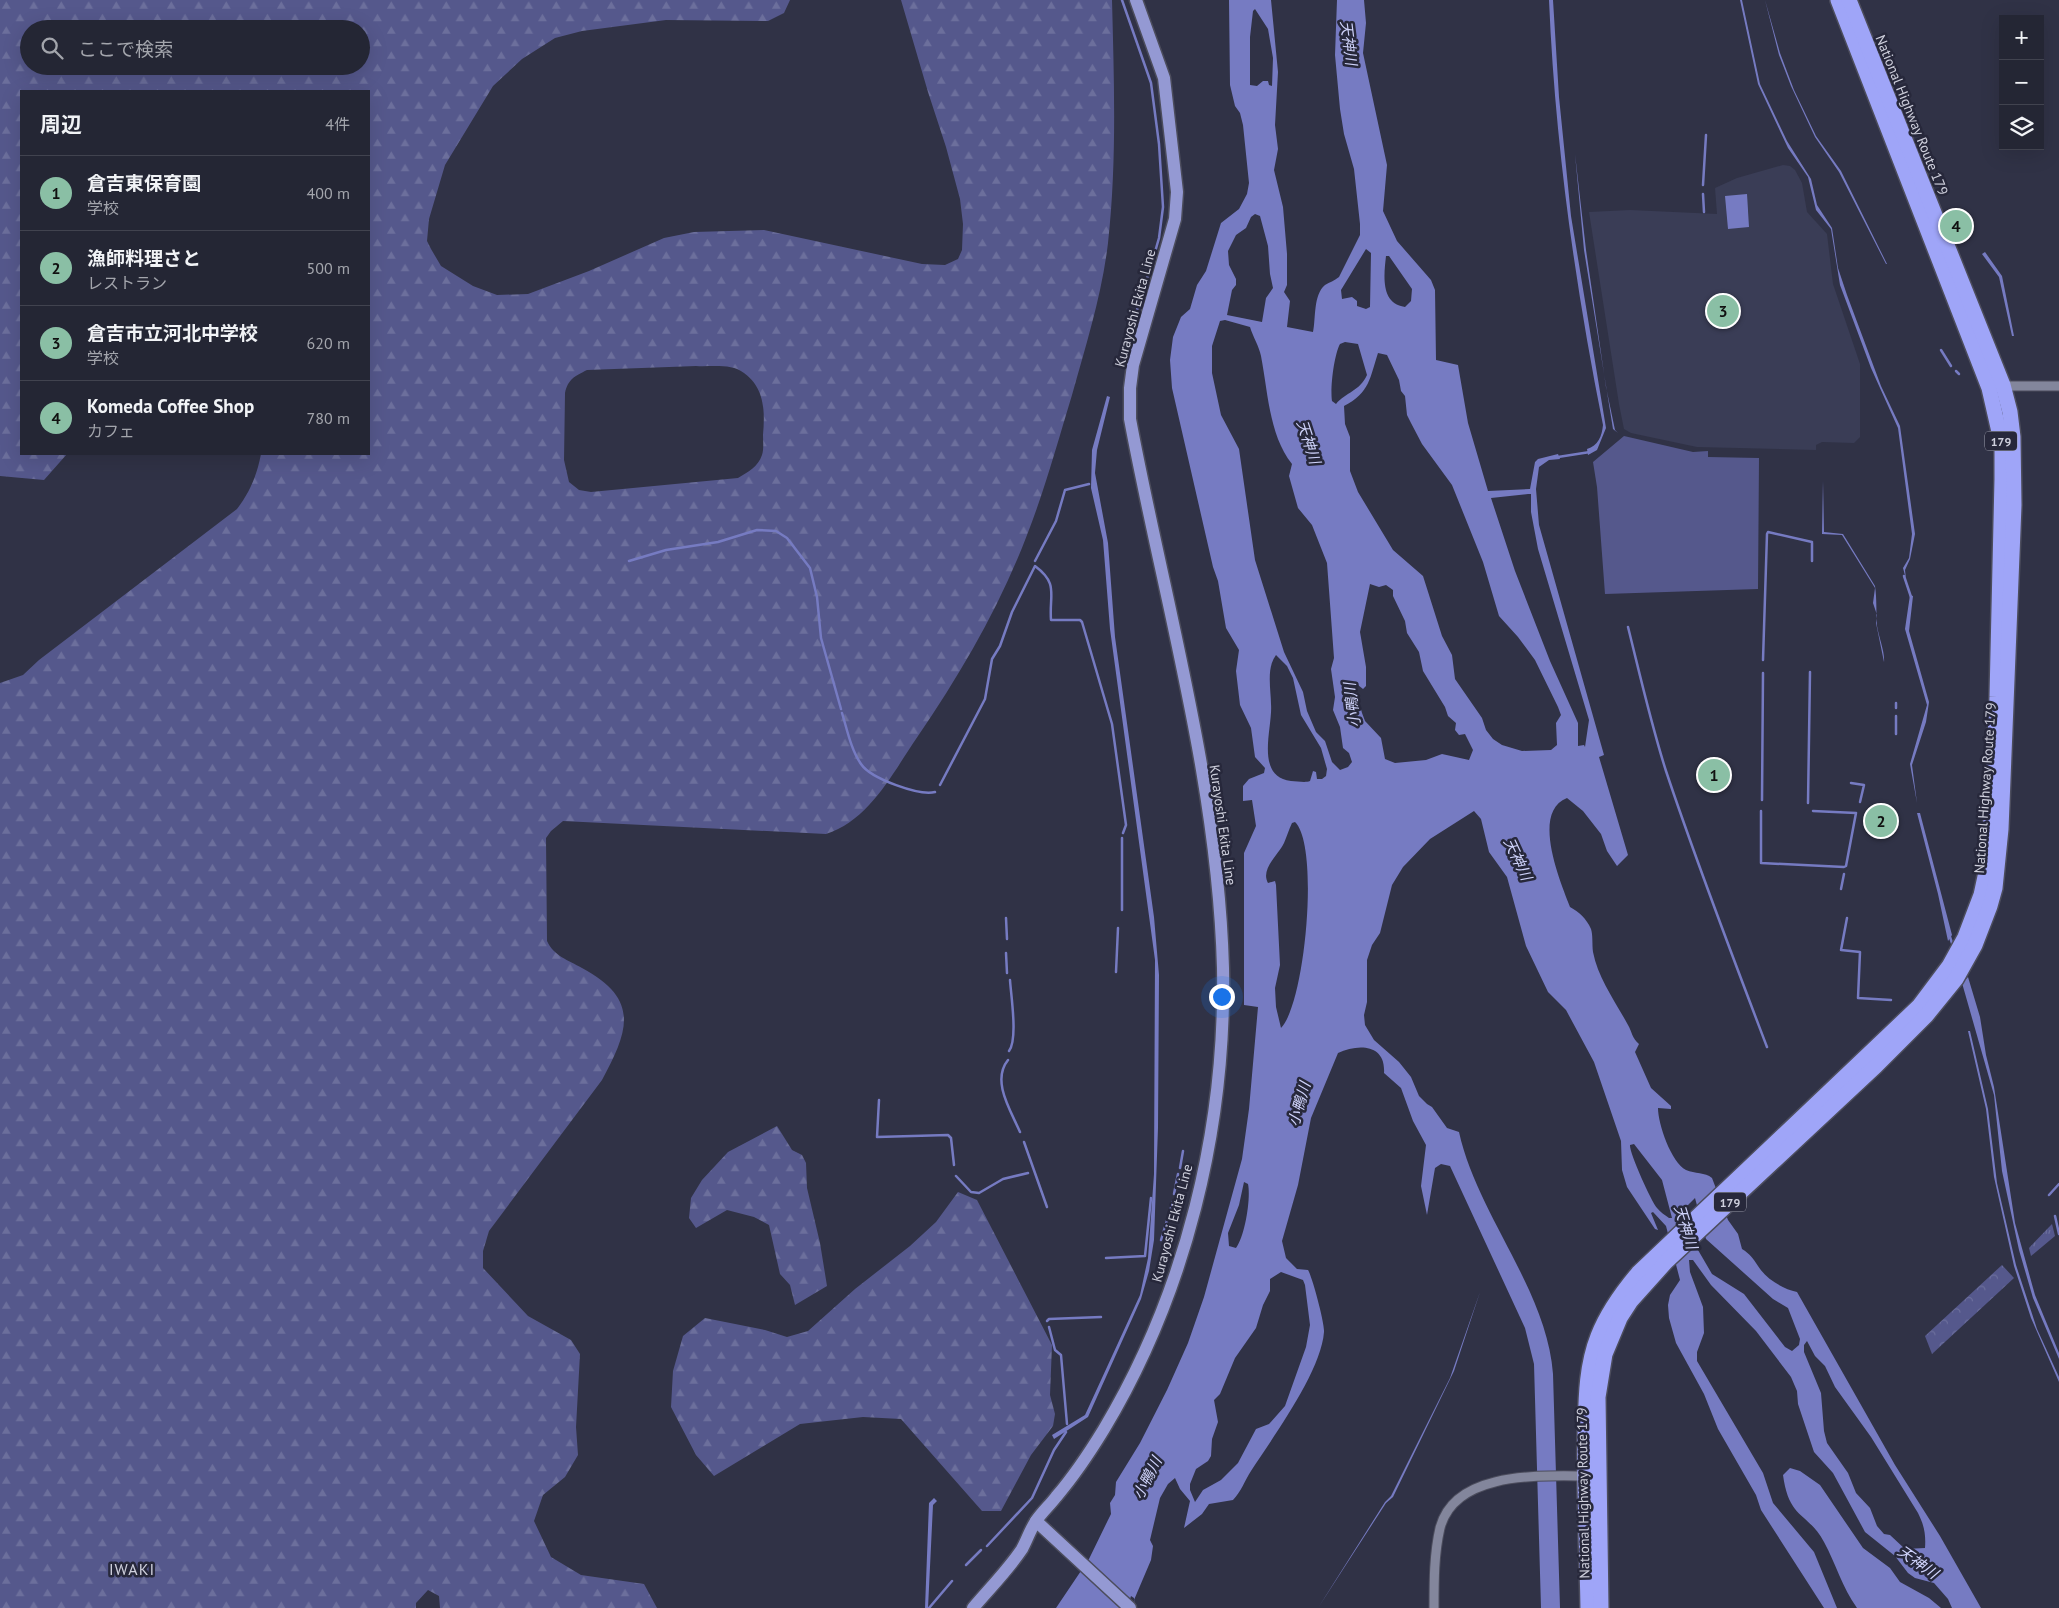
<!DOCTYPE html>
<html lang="ja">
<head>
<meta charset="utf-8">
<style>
	body { margin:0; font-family:"PT Sans","Noto Sans JP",sans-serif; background:#303240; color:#f1f3f6 }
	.controls { position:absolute; right:15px; top:15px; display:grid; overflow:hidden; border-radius:0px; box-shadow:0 5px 20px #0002 }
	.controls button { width:45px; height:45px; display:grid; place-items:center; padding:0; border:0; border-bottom:1px solid #41434f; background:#242634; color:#f1f3f6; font:25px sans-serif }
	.you { position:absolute; left:1221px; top:996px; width:18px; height:18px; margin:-12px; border:4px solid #fff; border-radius:50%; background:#1a73e8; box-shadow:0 0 0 8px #1a73e833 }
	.badge { display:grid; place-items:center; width:32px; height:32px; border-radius:50%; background:#8abfa5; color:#111; font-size:16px; font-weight:700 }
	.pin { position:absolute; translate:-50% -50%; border:2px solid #fff; box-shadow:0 1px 5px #0006 }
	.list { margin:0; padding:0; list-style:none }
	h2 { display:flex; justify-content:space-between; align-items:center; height:65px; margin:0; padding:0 20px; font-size:21px }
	h2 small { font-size:16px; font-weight:400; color:#a3a5ac }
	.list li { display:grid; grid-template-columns:32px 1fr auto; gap:15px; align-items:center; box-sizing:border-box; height:75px; padding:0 20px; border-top:1px solid #41434f }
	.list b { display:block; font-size:19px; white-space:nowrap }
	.list p { margin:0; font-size:16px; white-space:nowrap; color:#a3a5ac }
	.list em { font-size:16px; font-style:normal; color:#a3a5ac }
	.icon { flex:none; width:28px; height:28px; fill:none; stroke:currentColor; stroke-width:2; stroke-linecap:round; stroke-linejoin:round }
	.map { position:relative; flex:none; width:2059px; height:1608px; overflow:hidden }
	.search { position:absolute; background:#242634; box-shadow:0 5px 20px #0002; left:20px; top:20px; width:350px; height:55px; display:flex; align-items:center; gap:12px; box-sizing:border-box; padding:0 18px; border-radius:28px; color:#a3a5ac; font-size:19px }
	.panel { position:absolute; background:#242634; box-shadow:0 5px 20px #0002; left:20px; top:90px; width:350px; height:365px; border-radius:0px }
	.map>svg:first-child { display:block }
	.built { fill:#3a3d56 }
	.grass { fill:url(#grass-tufts) }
	.forest { fill:url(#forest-firs); fill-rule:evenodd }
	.park { fill:url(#park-crowns) }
	.pitch { fill:#55588c }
	.water { fill:#767bc2; fill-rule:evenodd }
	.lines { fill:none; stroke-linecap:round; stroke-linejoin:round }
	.stream { stroke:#767bc2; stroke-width:2.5 }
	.minor-casing { stroke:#4c4d5d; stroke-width:11 }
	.major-casing { stroke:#4c4d5d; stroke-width:15 }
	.highway-casing { stroke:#4c4d5d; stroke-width:18 }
	.minor { stroke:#83869c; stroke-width:9 }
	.major { stroke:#9499d3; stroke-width:12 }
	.highway { stroke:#9fa5f8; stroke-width:15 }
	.labels { text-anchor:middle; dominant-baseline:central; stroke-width:5; stroke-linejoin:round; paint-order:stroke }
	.shield { fill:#27283b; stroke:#9d9eac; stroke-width:1 }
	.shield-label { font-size:12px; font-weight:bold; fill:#cfd0dd }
	.street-label { font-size:14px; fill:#cfd0dd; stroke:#27283b }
	.water-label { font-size:15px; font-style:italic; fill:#cfd3fb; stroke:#27283b }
	.quarter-label { font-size:16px; letter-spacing:1px; fill:#cfd0dd; stroke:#27283b }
</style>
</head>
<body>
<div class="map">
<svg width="2059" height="1608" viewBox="0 0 2059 1608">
	<defs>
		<pattern id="grass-tufts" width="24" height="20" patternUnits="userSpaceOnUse" patternTransform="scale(1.25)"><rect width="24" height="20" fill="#55588c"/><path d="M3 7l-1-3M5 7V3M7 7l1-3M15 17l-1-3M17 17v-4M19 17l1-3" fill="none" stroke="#6c6f9c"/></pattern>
		<pattern id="forest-firs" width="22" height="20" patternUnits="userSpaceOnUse" patternTransform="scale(1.25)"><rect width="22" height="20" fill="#55588c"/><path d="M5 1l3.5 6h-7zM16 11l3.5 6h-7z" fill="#6c6f9c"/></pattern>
		<pattern id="park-crowns" width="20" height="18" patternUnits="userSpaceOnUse" patternTransform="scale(1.25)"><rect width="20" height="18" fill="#55588c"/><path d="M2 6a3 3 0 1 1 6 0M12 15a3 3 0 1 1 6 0" fill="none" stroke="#6c6f9c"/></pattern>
	</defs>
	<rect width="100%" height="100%" fill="#303246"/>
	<!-- built -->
	<polygon class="built" points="1783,165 1790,166 1795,170 1802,183 1807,212 1827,234 1833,284 1860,364 1860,437 1854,443 1822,442 1816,445 1816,450 1697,447 1631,433 1624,429 1619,404 1589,212 1630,210 1717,214 1715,188 1737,178"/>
	<!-- grass -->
	<polygon class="grass" points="2052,1224 2055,1236 2031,1256 2029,1248"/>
	<!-- forest -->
	<g class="forest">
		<path d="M0,0H790L784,13L768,21L666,20L582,31L555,38L522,59L493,86L445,165L429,219L427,241L431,249L441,266L473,286L497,295L528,294L589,271L664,238L694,232L764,230L922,264L945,265L958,259L962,250L963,224L960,199L946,147L928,92L901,0H1112C1114,81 1117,162 1108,243C1102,294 1086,345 1072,395C1058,441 1045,489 1027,535C1000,606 961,673 918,736C893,772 870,820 826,834L563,821L551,831L546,838L547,941C554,956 568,960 582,968C640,999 629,1030 602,1080L489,1231L483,1251V1268L528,1316L571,1340L580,1354L576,1427L578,1455L565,1477L543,1495L534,1521L551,1557L581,1575L644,1584L657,1608H440L439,1596L428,1590L416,1603V1608H0V683L23,675L39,660L237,509C250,492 257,475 261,454H369V91H21V454H67L44,480L0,476ZM29,29H361V66H29ZM696,366C712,367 731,363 744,373C765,388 765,412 763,435C763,441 764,449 762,455C758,467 748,472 738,478L591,492L579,490L569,482L564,460L565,393C568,379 575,376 587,370Z"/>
		<polygon points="777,1126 792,1150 802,1155 806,1163 807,1188 820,1243 827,1286 795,1305 790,1285 780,1274 769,1225 754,1217 727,1210 696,1228 689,1218 691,1198 702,1180 728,1152"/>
		<polygon points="958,1192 977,1200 1052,1345 1050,1395 1055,1414 1053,1426 1031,1455 1001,1511 982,1511 901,1419 863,1417 800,1424 714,1476 696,1455 671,1407 673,1371 683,1336 705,1318 765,1330 787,1337 808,1331 855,1289 910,1246 936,1222"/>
	</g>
	<!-- park -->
	<polygon class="park" points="2002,1265 2014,1278 1932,1354 1925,1336"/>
	<!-- pitch -->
	<polygon class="pitch" points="1624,436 1693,452 1708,451 1708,457 1759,458 1758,589 1605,594 1597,487 1593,462"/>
	<!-- water -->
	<g class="water">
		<path d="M1229,0H1271L1278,72L1275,125L1278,149L1274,170L1283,207L1287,254V285L1284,292L1290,301L1287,327L1313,332C1316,319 1313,295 1325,285C1330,282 1334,281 1339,277L1360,235V224L1354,169L1344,134L1340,109L1335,55L1337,0H1364L1366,23L1363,53L1387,165L1383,211L1397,241L1431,280L1435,290L1436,360L1458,365L1468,423L1488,491L1530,489L1535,462L1538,459L1558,454L1560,459L1549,460L1539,467L1536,489L1539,525L1604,755L1599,757L1628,855L1617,866L1607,851L1601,834L1583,811L1567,798C1531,812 1560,881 1570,907C1579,912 1586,918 1591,929C1593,935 1592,944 1593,952C1598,978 1615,1001 1628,1025C1632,1032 1632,1038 1639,1044L1635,1052L1651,1088L1671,1106V1109L1658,1108C1658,1124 1671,1162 1686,1170C1695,1174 1705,1172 1712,1178L1728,1220L1738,1234L1742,1249C1750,1254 1753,1258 1758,1266C1766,1279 1783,1289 1797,1292L1895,1465L1940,1536L1981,1608H1952L1948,1599L1934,1583L1915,1578L1908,1573L1895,1556L1865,1532L1833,1473L1814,1452L1798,1404L1797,1391L1791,1377L1756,1331L1711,1285L1693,1260H1689L1690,1272L1703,1307L1704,1333L1697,1352V1361L1763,1473L1773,1503L1814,1552L1837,1608H1824L1761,1510L1756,1495L1718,1429L1704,1394L1676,1343L1669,1318L1668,1305L1670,1295L1680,1280L1666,1226L1653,1212L1651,1213L1658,1230L1655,1229L1627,1187L1622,1170L1621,1141L1594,1062L1566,1010L1548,992L1526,946L1507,877L1489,852L1481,819L1474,811L1430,839L1403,867L1392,885L1380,933L1372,945L1367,960V1002L1364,1015L1365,1025L1374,1040L1399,1062L1411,1077L1419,1096L1427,1104L1432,1107L1447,1128L1459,1132C1477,1214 1547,1290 1553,1374L1560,1608H1541L1534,1364L1525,1328L1450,1166L1441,1164L1435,1168L1427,1215L1421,1186L1426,1145L1413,1121L1401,1088L1384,1073C1386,1043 1357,1044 1338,1053L1311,1118L1298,1185L1282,1241L1286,1258L1297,1269L1308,1270C1312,1276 1325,1324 1324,1332C1321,1372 1273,1437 1251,1471C1245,1480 1241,1492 1233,1500L1209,1504L1202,1514L1184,1528L1190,1501L1180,1489L1175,1478L1168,1484L1160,1498L1150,1540L1153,1546L1151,1560L1134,1600L1135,1608L1134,1598L1131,1596L1127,1608H1056L1089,1559L1108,1520L1111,1514L1110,1503L1115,1495L1116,1482L1140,1443L1167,1390L1188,1343L1204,1297L1242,1159L1249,1109L1258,1007L1244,1005V853L1256,826L1252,800L1243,801V786L1249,779L1264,773L1265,768L1255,757L1251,728L1240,705L1236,671L1239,650L1226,628L1218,581L1213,567L1172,388L1170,360L1173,337L1181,317L1190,309L1197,285L1206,271L1221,223L1239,209L1247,194L1249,183L1243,125L1240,113L1235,106L1230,85ZM1255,9L1268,29L1273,58L1272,86L1269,85L1268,81H1263L1257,86L1250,85V37L1253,11ZM1255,214L1260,216L1268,246L1270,274L1273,288L1266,298L1262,322L1227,315L1232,290L1236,285V279L1229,265L1228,251L1236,235L1246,228L1251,217ZM1366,249L1371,253L1370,307L1366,309L1357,306V301L1352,297L1342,299L1341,290ZM1386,256H1389L1412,289L1411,301L1405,307C1380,304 1384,274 1386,256ZM1225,320L1250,327C1253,337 1259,346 1261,356C1268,392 1269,435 1292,464L1289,476L1298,508L1312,525L1327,563L1334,658L1331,669L1335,697L1333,710L1340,727L1343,748L1349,753L1352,762L1348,767L1340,770L1332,762L1325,741L1316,732L1307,711L1303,692L1284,652L1255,560L1239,449L1221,415L1212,373V346L1220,321ZM1345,342L1358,344L1367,375C1360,391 1346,392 1336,404L1332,401C1330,388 1334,355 1340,344ZM1378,353L1387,355L1399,380L1401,391L1405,396L1407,415L1411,423L1422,444L1452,485L1483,562L1499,616L1518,637L1535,660L1558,707L1561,715L1556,723L1557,745L1551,750L1522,751L1502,745L1493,739L1486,730L1482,718L1455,679L1452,655L1442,636L1423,576L1393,550L1358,492L1350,471V437L1345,424L1344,406C1370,393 1370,377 1378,353ZM1528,494H1531V512L1538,549L1589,720L1585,747L1584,745L1578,746V723L1550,661L1515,571L1491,498ZM1370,584L1379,587L1386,585L1393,590V596L1405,621L1407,633L1419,652L1423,671L1445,707L1448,716L1456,723L1455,730L1459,735L1465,734L1473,750L1469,760L1442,754L1426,760L1395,763L1385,759L1381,738L1365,721L1362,713L1355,687L1358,685L1363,689L1366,686V667L1360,632ZM1276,655L1287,666L1293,678L1301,715L1321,748L1327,769L1326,776L1322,779H1317L1316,772L1313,771L1310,781C1305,783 1297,781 1291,781C1254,776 1273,728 1271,704C1271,690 1266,668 1276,655ZM1295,822C1320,846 1305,1004 1281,1028L1276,1007L1275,988L1280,965L1276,885L1275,881L1268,883C1260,869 1279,854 1284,843C1287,836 1289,829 1292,823ZM1634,1144L1662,1180L1672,1218H1669C1665,1215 1660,1212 1657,1208C1651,1201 1629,1152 1630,1145ZM1244,1182L1248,1184C1251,1198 1245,1236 1236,1248L1229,1246L1228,1233L1239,1205ZM1695,1198L1706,1239L1773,1299L1788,1308L1800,1339L1799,1345L1792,1351L1785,1347L1744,1294L1712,1274L1698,1250L1686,1207ZM1281,1272L1303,1280L1305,1285L1310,1325L1306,1347L1285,1406L1269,1424L1256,1429L1238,1463L1221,1480L1203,1490L1195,1502L1190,1490V1484L1196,1469L1208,1461L1211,1456L1212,1439L1218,1422L1214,1400L1220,1394L1235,1358L1256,1328L1263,1305L1270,1291V1279ZM1807,1341L1815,1356L1825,1366L1835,1387L1871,1437L1918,1513C1924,1525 1926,1534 1925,1548L1905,1549L1890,1535L1884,1534L1877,1526L1870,1508L1856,1493L1848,1473L1827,1443L1824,1431L1821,1393L1804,1352V1345Z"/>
		<path d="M1549,0H1553L1559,97L1571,216L1606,428L1597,450L1588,455L1587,449C1598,446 1602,436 1603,425C1575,285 1555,143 1549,0Z"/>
		<polygon points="1740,0 1742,0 1760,84 1787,141 1811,179 1817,205 1832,228 1838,268 1847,295 1881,386 1900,426 1915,534 1910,559 1905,570 1906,579 1903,568 1909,558 1912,534 1898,428 1871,368 1840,285 1831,229 1816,210 1808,177 1788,148 1758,84"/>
		<polygon points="1765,0 1780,53 1794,90 1816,136 1841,171 1887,264 1886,264 1839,172 1815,137 1791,86 1779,55"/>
		<polygon points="1575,154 1586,250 1606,387 1615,430 1618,433 1613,429 1584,250"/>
		<polygon points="1747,194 1749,227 1728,229 1725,196"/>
		<polygon points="1985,252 2002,276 2014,336 2012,336 1999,277 1982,254"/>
		<polygon points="1107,396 1110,397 1097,450 1095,473 1108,543 1115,637 1154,917 1159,975 1158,1128 1154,1240 1149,1271 1141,1299 1088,1417 1054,1439 1052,1435 1085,1415 1140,1295 1148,1258 1154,1174 1155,960 1110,629 1103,540 1091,488 1092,450"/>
		<path d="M1823,481L1824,532L1843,534L1875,586C1877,599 1876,614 1877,626C1879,638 1885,652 1884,662L1876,623L1877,615L1873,603L1875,588L1842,535L1822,534Z"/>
		<polygon points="1910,595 1913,596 1909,631 1929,702 1926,722 1912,765 1917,803 1910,764 1927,705 1905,629"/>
		<polygon points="1917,813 1920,813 1952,935 1948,941 1938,894"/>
		<polygon points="1968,977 1980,1017 1986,1055 1994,1087 2015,1223 2035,1295 2059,1353 2059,1359 2033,1298 2019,1250 2002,1171 1994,1095 1962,983"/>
		<polygon points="1968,1031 1970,1031 1988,1109 1997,1183 2016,1265 2037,1329 2059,1377 2059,1382 2031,1318 2014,1266 1994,1177 1986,1109"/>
		<polygon points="1480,1292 1454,1371 1393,1497 1386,1503 1318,1608 1385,1502 1391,1496 1450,1378"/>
		<path d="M1790,1468L1800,1471L1820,1485L1863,1548L1890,1568L1900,1582L1929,1598L1941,1608H1857C1842,1587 1836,1564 1824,1542C1808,1512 1789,1520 1783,1475Z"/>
		<polygon points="934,1498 937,1501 933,1505 928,1608 925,1608 929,1503"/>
	</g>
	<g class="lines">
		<!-- stream -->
		<g class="stream">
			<polyline points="1703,185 1706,135"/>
			<polyline points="1703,194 1704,212"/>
			<polyline points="1941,350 1951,366"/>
			<polyline points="1121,360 1151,266 1159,238 1163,207 1159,144 1151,83 1122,0"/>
			<polyline points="1956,371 1959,374"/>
			<polyline points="1558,457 1590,452"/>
			<polyline points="1812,543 1812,561"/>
			<polyline points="629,561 666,550 718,542 757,530 776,531 787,538 810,568 817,597 821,638 841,709"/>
			<polyline points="1035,561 1056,521 1065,490 1089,484"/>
			<polyline points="1904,576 1911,597"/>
			<path d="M1628,627C1640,675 1651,724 1666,771C1697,864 1732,955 1767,1047"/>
			<polyline points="1763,660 1767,534 1768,532 1812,542"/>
			<polyline points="1896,703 1896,708"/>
			<path d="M842,713C847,729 851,750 861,764C871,779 920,796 935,792"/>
			<polyline points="1896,716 1896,734"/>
			<polyline points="1851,783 1864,785 1860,802"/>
			<path d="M940,785L985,699L992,659L1000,646L1012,612L1035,566C1059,584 1049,594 1051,620H1080L1082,622L1112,724L1126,825L1123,833"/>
			<polyline points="1762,800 1763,673"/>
			<polyline points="1808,803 1810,672"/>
			<polyline points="1761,811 1761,863 1844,867 1846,866 1856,813 1813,811"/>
			<polyline points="1122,838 1122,910"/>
			<polyline points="1841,889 1844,874"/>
			<polyline points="1006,918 1007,939"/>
			<polyline points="1847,918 1841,950 1860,952 1858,998 1891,1000"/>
			<polyline points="1949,934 1953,946"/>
			<polyline points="1006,953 1007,973"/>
			<polyline points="1116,972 1118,928"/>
			<path d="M1009,1051C1018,1039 1011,996 1010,980"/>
			<path d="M1008,1060C991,1081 1011,1111 1020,1132"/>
			<polyline points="879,1100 877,1137 948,1135 951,1138 954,1165"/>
			<polyline points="1024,1142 1047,1207"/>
			<polyline points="1180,1168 1183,1151"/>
			<polyline points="956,1176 971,1192 979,1193 1003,1179 1028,1173"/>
			<polyline points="1174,1194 1178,1174"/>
			<polyline points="2049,1195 2059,1184"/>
			<polyline points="2055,1216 2059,1234"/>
			<polyline points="1161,1240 1173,1201"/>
			<polyline points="1106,1258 1145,1256 1151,1198"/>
			<polyline points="1047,1321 1049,1319 1101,1317"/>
			<polyline points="1049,1327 1055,1350 1061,1355 1067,1424"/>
			<polyline points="987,1546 1032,1498 1054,1450 1066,1432"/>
			<polyline points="966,1565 981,1550"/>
			<polyline points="929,1608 952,1581"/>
		</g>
		<defs>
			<g id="minor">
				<polyline points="1999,386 2059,386"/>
				<path d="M1434,1608C1434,1581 1434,1554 1440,1528C1455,1470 1542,1476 1589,1476"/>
			</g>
			<g id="major">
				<polyline points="1036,1521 1130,1608"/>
				<path d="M973,1608C989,1589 1008,1570 1022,1549C1027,1540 1030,1530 1036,1521C1042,1512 1050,1505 1056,1497C1074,1476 1090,1452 1104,1429C1186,1292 1226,1128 1223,968C1218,782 1164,600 1130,419V388L1133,365L1175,219L1177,192L1164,78L1136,0"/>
			</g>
			<g id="highway">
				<path d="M1588,1608C1587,1551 1584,1494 1585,1437C1586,1404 1585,1369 1598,1336C1607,1313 1622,1292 1638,1273L1919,1006L1949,966L1965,937L1981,895L1989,858L1997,697L2002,479V445L1989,388L1838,0"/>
				<polyline points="1601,1608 1598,1397 1605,1354 1620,1318 1631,1301 1666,1262 1876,1066 1926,1016 1956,979 1975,945 1990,906 1995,888 2001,829 2014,505 2013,437 2010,412 2003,385 1849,0"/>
			</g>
		</defs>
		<!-- minor casing -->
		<use href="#minor" class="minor-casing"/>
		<!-- major casing -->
		<use href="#major" class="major-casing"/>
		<!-- highway casing -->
		<use href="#highway" class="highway-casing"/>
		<!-- minor -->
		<use href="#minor" class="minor"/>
		<!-- major -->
		<use href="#major" class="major"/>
		<!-- highway -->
		<use href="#highway" class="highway"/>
	</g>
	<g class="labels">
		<!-- shield labels -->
		<g class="shield">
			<rect x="1985" y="431.5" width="32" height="19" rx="4"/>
			<rect x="1714" y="1192.5" width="32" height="19" rx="4"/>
		</g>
		<g class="shield-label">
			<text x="2001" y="441">179</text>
			<text x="1730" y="1202">179</text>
		</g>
		<!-- street labels -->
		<g class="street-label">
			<text transform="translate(1912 115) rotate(68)">National Highway Route 179</text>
			<text transform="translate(1135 308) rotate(-75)">Kurayoshi Ekita Line</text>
			<text transform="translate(1985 788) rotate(-86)">National Highway Route 179</text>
			<text transform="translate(1223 825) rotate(82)">Kurayoshi Ekita Line</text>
			<text transform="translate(1172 1223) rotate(-75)">Kurayoshi Ekita Line</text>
			<text transform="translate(1583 1493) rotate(-91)">National Highway Route 179</text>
		</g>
		<!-- water labels -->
		<g class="water-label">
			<text transform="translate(1349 43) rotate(83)">天神川</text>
			<text transform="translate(1309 442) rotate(72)">天神川</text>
			<text transform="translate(1352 705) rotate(-97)">小鴨川</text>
			<text transform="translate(1518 859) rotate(65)">天神川</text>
			<text transform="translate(1299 1104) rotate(-74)">小鴨川</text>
			<text transform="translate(1686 1227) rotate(73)">天神川</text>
			<text transform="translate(1147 1478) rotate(-63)">小鴨川</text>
			<text transform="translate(1918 1562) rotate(35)">天神川</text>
		</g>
		<!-- quarter labels -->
		<g class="quarter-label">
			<text x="132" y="1569">IWAKI</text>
		</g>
	</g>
</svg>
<div class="controls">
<button>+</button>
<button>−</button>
<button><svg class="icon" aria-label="layers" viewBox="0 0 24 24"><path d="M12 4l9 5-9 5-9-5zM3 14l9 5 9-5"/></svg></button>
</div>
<div class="you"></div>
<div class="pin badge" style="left:1714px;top:775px">1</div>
<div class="pin badge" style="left:1881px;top:821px">2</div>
<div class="pin badge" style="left:1723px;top:311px">3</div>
<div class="pin badge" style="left:1956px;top:226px">4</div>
<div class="search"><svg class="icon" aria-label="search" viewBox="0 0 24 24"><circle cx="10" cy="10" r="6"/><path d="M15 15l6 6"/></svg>ここで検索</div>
<section class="panel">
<h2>周辺<small>4件</small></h2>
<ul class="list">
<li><span class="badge">1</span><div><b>倉吉東保育園</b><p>学校</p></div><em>400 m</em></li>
<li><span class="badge">2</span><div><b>漁師料理さと</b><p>レストラン</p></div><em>500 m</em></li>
<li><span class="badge">3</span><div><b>倉吉市立河北中学校</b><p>学校</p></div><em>620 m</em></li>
<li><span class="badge">4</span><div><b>Komeda Coffee Shop</b><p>カフェ</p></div><em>780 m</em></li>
</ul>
</section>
</div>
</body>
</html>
